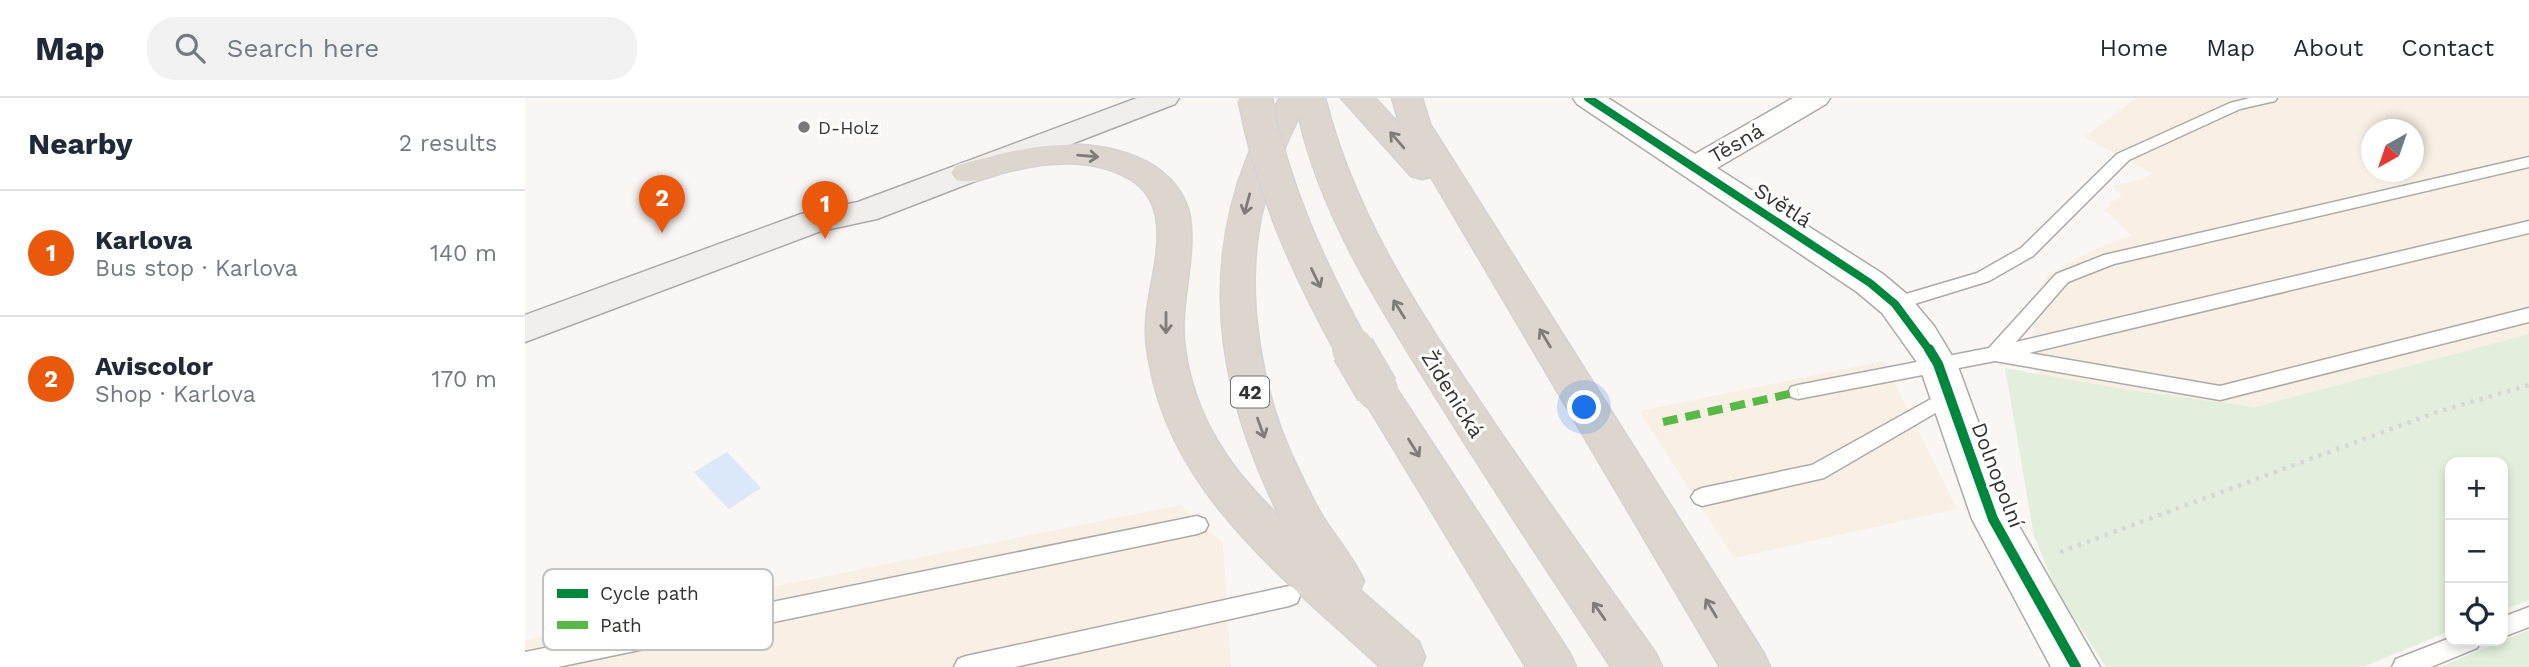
<!DOCTYPE html>
<html lang="en">
<head>
<meta charset="utf-8">
<style>
	body { margin:0; font-family:"Work Sans",sans-serif; background:#f2f2f3; color:#1f2937 }
	.controls { position:absolute; right:21px; bottom:21px; display:grid; overflow:hidden; border-radius:14px; box-shadow:0 4px 10px #0003 }
	.controls button { width:63px; height:63px; display:grid; place-items:center; padding:0; border:0; border-bottom:2px solid #e0e1e3; background:#fff; color:#1f2937; font:35px sans-serif }
	.compass { position:absolute; left:1836px; top:21px; width:63px; height:63px; border-radius:50%; background:#fff; box-shadow:0 4px 10px #0003; rotate:220deg }
	.you { position:absolute; left:1060px; top:310px; width:24px; height:24px; margin:-18px; border:5px solid #fff; border-radius:50%; background:#1a73e8; box-shadow:0 0 0 10px #1a73e833 }
	.badge { display:grid; place-items:center; width:46px; height:46px; border-radius:50%; background:#ea580c; color:#fff; font-size:23px; font-weight:700 }
	.pin { position:absolute; translate:-50% -58px; filter:drop-shadow(0 2px 4px #0008) }
	.pin::after { content:''; position:absolute; top:37px; width:24px; height:21px; background:inherit; clip-path:polygon(0 0,100% 0,50% 100%) }
	.list { margin:0; padding:0; list-style:none }
	h2 { display:flex; justify-content:space-between; align-items:center; height:91px; margin:0; padding:0 28px; font-size:30px }
	h2 small { font-size:23px; font-weight:400; color:#747a83 }
	.list li { display:grid; grid-template-columns:46px 1fr auto; gap:21px; align-items:center; box-sizing:border-box; height:126px; padding:0 28px; border-top:2px solid #e0e1e3 }
	.list b { display:block; font-size:26px; white-space:nowrap }
	.list p { margin:0; font-size:23px; white-space:nowrap; color:#747a83 }
	.list em { font-size:23px; font-style:normal; color:#747a83 }
	.icon { flex:none; width:38px; height:38px; fill:none; stroke:currentColor; stroke-width:2; stroke-linecap:round; stroke-linejoin:round }
	.map { position:relative; flex:none; width:2004px; height:569px; overflow:hidden }
	header { display:flex; align-items:center; gap:42px; box-sizing:border-box; height:98px; padding:0 35px; background:#fff; border-bottom:2px solid #e0e1e3 }
	header strong { font-size:33px }
	nav { display:flex; gap:38px; margin-inline-start:auto; font-size:24px }
	.search { width:490px; height:63px; background:#f2f2f3; display:flex; align-items:center; gap:18px; box-sizing:border-box; padding:0 24px; border-radius:28px; color:#747a83; font-size:26px }
	main { display:flex }
	aside { flex:1; background:#fff }
	.map>svg:first-child { display:block }
	.industrial { fill:#f8f0e4; fill-rule:evenodd }
	.green { fill:#e3efdc }
	.water { fill:#dae8fa }
	.lines { fill:none; stroke-linecap:round; stroke-linejoin:round }
	.service-casing { stroke:#acaaa8; stroke-width:3 }
	.minor-casing { stroke:#acaaa8; stroke-width:3 }
	.secondary-casing { stroke:#acaaa8; stroke-width:3 }
	.trunk-casing { stroke:#d4d3d2; stroke-width:3 }
	.path { stroke:#d7d6d6; stroke-width:4.5; stroke-dasharray:3.5 6; stroke-linecap:butt }
	.service { fill:#fefefd; fill-rule:evenodd }
	.minor { fill:#fefefd; fill-rule:evenodd }
	.secondary { fill:#f1efec; fill-rule:evenodd }
	.trunk { fill:#dcd6ce; fill-rule:evenodd }
	.trunk-bridge-far1-casing { stroke:#d4d3d2; stroke-width:36; stroke-linecap:butt }
	.trunk-bridge-casing { stroke:#d4d3d2; stroke-width:45; stroke-linecap:butt }
	.trunk-bridge-far1 { stroke:#dcd6ce; stroke-width:33 }
	.trunk-bridge { stroke:#dcd6ce; stroke-width:42 }
	.quiet { stroke:#58b947; stroke-width:8; stroke-dasharray:15 8; stroke-linecap:butt }
	.cycleway-far1-casing { stroke:#fff; stroke-width:11 }
	.cycleway-casing { stroke:#fff; stroke-width:14 }
	.cycleway-far1 { stroke:#00873e; stroke-width:8 }
	.cycleway { stroke:#00873e; stroke-width:10 }
	.oneway { stroke:#807c78 }
	.poi-dot { fill:#7a7776; stroke:#fff; stroke-width:2.5 }
	.labels { text-anchor:middle; dominant-baseline:central; stroke-width:6; stroke-linejoin:round; paint-order:stroke }
	.far-poi-label { font-size:18px; fill:#353332; stroke:#fff; text-anchor:start }
	.shield { fill:#fff; stroke:#727070; stroke-width:2 }
	.shield-label { font-size:19px; font-weight:bold; fill:#353332 }
	.street-label { font-size:21px; fill:#353332; stroke:#fff }
	.key { fill:#fff; stroke:#c2c2c2; stroke-width:2 }
	.key-label { font-size:19px; fill:#353332 }
</style>
</head>
<body>
<header>
<strong>Map</strong>
<div class="search"><svg class="icon" aria-label="search" viewBox="0 0 24 24"><circle cx="10" cy="10" r="6"/><path d="M15 15l6 6"/></svg>Search here</div>
<nav><a>Home</a><a>Map</a><a>About</a><a>Contact</a></nav>
</header>
<main>
<aside>
<h2>Nearby<small>2 results</small></h2>
<ul class="list">
<li><span class="badge">1</span><div><b>Karlova</b><p>Bus stop · Karlova</p></div><em>140 m</em></li>
<li><span class="badge">2</span><div><b>Aviscolor</b><p>Shop · Karlova</p></div><em>170 m</em></li>
</ul>
</aside>
<div class="map">
<svg width="2004" height="569" viewBox="0 0 2004 569">
	<rect width="100%" height="100%" fill="#f9f6f4"/>
	<!-- industrial -->
	<g class="industrial">
		<path d="M1611,0H2004V236L1730,309L1604,292L1512,276L1502,260L1521,178L1572,150L1607,138L1579,112L1586,107L1585,105L1597,98L1587,88L1619,81L1626,75L1559,39ZM1846,32H1888V74H1846Z"/>
		<polygon points="1359,263 1432,411 1209,460 1114,313"/>
		<polygon points="656,407 698,446 706,569 0,569 0,542 212,496"/>
	</g>
	<!-- green -->
	<g class="green">
		<polygon points="2004,236 2004,502 1978,512 1978,364 1925,364 1925,533 1838,569 1581,569 1533,495 1509,438 1480,270 1604,292 1730,309"/>
		<polygon points="2004,532 2004,569 1915,569"/>
	</g>
	<!-- water -->
	<polygon class="water" points="202,354 236,390 204,411 169,374"/>
	<g class="lines">
		<defs>
			<g id="service">
				<polygon points="1725,0 1752,0 1750,3 1715,11 1604,62 1508,158 1464,183 1370,212 1364,211 1361,206 1364,201 1452,175 1496,150 1592,56 1705,5"/>
				<polygon points="2004,59 2004,69 1589,166 1543,184 1491,244 2004,123 2004,135 1504,255 1695,288 2004,210 2004,224 1695,302 1470,263 1273,301 1266,299 1263,294 1266,289 1273,287 1464,250 1531,176 1579,157"/>
				<polygon points="1424,291 1431,293 1434,298 1431,303 1299,380 1177,408 1170,405 1166,399 1170,393 1177,390 1287,367"/>
				<polygon points="672,418 680,421 683,427 680,433 672,436 33,569 0,569 0,554"/>
				<polygon points="764,488 772,491 775,498 772,505 764,508 490,569 429,569 433,561 441,558"/>
				<polygon points="2004,509 2004,529 1978,539 1978,519"/>
				<polygon points="1925,540 1925,543 1956,543 1952,550 1906,569 1867,569 1871,561"/>
			</g>
			<polygon id="minor" points="1048,0 1083,0 1170,56 1268,0 1305,0 1301,6 1192,70 1358,176 1383,197 1409,228 1432,266 1487,416 1575,569 1526,569 1447,421 1394,267 1357,215 1332,194 1052,6"/>
			<polygon id="secondary" points="612,0 654,0 650,6 352,121 296,133 0,244 0,217 276,116 333,104"/>
			<g id="trunk">
				<path d="M755,0H800C829,116 893,212 959,310C1014,392 1072,473 1130,554L1137,569H1086C1026,479 966,388 909,296C855,209 797,120 774,19C758,51 744,83 736,118C719,200 737,299 774,373C781,387 788,402 796,416C810,439 828,459 839,483L835,492L894,544L900,559L896,569H855C763,483 648,398 625,267C621,250 620,231 622,214C627,172 651,108 605,81C566,58 519,64 477,75C461,80 447,86 431,82L426,75L431,68C493,50 560,33 622,64C644,76 661,95 665,120C671,165 653,208 660,252C670,321 706,373 755,419C698,303 673,185 722,60C730,40 744,20 755,0Z"/>
				<polygon points="816,0 850,0 875,27 867,0 897,0 905,26 1238,554 1245,569 1195,569 906,79 897,81 886,78"/>
				<polygon points="852,277 866,282 1044,554 1051,569 1001,569 833,292 838,282"/>
			</g>
		</defs>
		<!-- service casing -->
		<use href="#service" class="service-casing"/>
		<!-- minor casing -->
		<use href="#minor" class="minor-casing"/>
		<!-- secondary casing -->
		<use href="#secondary" class="secondary-casing"/>
		<!-- trunk casing -->
		<use href="#trunk" class="trunk-casing"/>
		<!-- path -->
		<polyline class="path" points="1535,454 1912,314 2004,287"/>
		<!-- service -->
		<use href="#service" class="service"/>
		<!-- minor -->
		<use href="#minor" class="minor"/>
		<!-- secondary -->
		<use href="#secondary" class="secondary"/>
		<!-- trunk -->
		<use href="#trunk" class="trunk"/>
		<defs>
			<path id="trunk-bridge-far1" d="M730,0C747,91 784,172 829,253"/>
			<polyline id="trunk-bridge" points="828,251 852,292"/>
		</defs>
		<!-- trunk-bridge-far1 casing -->
		<use href="#trunk-bridge-far1" class="trunk-bridge-far1-casing"/>
		<!-- trunk-bridge casing -->
		<use href="#trunk-bridge" class="trunk-bridge-casing"/>
		<!-- trunk-bridge-far1 -->
		<use href="#trunk-bridge-far1" class="trunk-bridge-far1"/>
		<!-- trunk-bridge -->
		<use href="#trunk-bridge" class="trunk-bridge"/>
		<!-- quiet -->
		<polyline class="quiet" points="1138,324 1273,294"/>
		<defs>
			<polyline id="cycleway-far1" points="1063,0 1345,185 1370,206 1405,253"/>
			<polyline id="cycleway" points="1404,251 1413,266 1468,421 1551,569"/>
		</defs>
		<!-- cycleway-far1 casing -->
		<use href="#cycleway-far1" class="cycleway-far1-casing"/>
		<!-- cycleway casing -->
		<use href="#cycleway" class="cycleway-casing"/>
		<!-- cycleway-far1 -->
		<use href="#cycleway-far1" class="cycleway-far1"/>
		<!-- cycleway -->
		<use href="#cycleway" class="cycleway"/>
	</g>
	<!-- one-way arrows -->
	<defs><path id="oneway-shaft" d="M-6 0H5M1.5-3L5.5 0L1.5 3" fill="none" stroke-width="1.6" stroke-linecap="round" stroke-linejoin="round" transform="scale(1.75)"/></defs>
	<g class="oneway">
		<use href="#oneway-shaft" transform="translate(872 42) rotate(-131)"/>
		<use href="#oneway-shaft" transform="translate(563 58) rotate(5)"/>
		<use href="#oneway-shaft" transform="translate(722 106) rotate(105)"/>
		<use href="#oneway-shaft" transform="translate(791 180) rotate(64)"/>
		<use href="#oneway-shaft" transform="translate(874 211) rotate(-122)"/>
		<use href="#oneway-shaft" transform="translate(641 225) rotate(90)"/>
		<use href="#oneway-shaft" transform="translate(1020 240) rotate(-121)"/>
		<use href="#oneway-shaft" transform="translate(736 330) rotate(70)"/>
		<use href="#oneway-shaft" transform="translate(889 350) rotate(58)"/>
		<use href="#oneway-shaft" transform="translate(1186 510) rotate(-121)"/>
		<use href="#oneway-shaft" transform="translate(1074 513) rotate(-125)"/>
	</g>
	<!-- markers -->
	<circle class="poi-dot" cx="279" cy="29" r="7"/>
	<g class="labels">
		<!-- far-poi labels -->
		<g class="far-poi-label">
			<text x="293" y="29">D-Holz</text>
		</g>
		<!-- shield labels -->
		<rect class="shield" x="706" y="278.5" width="38" height="31" rx="5"/>
		<g class="shield-label">
			<text x="725" y="294">42</text>
		</g>
		<!-- street labels -->
		<g class="street-label">
			<text transform="translate(1211 45) rotate(-30)">Těsná</text>
			<text transform="translate(1258 107) rotate(33)">Světlá</text>
			<text transform="translate(928 296) rotate(58)">Židenická</text>
			<text transform="translate(1473 377) rotate(69)">Dolnopolní</text>
		</g>
	</g>
	<!-- legend -->
	<rect x="18" y="471" width="230" height="81" rx="10" class="key"/>
	<rect x="32" y="491" width="31" height="9" fill="#00873e"/>
	<rect x="32" y="523" width="31" height="8" fill="#58b947"/>
	<g class="key-label">
		<text x="75" y="502">Cycle path</text>
		<text x="75" y="534">Path</text>
	</g>
</svg>
<div class="controls">
<button>+</button>
<button>−</button>
<button><svg class="icon" aria-label="locate" viewBox="0 0 24 24"><circle cx="12" cy="12" r="6"/><path d="M12 2v4M12 18v4M2 12h4M18 12h4"/></svg></button>
</div>
<svg class="compass" viewBox="-18 -18 36 36"><path d="M0-13l5 13h-10z" fill="#e53935"/><path d="M0 13l5-13h-10z" fill="#747a83"/></svg>
<div class="you"></div>
<div class="pin badge" style="left:300px;top:141px">1</div>
<div class="pin badge" style="left:137px;top:135px">2</div>
</div>
</main>
</body>
</html>
